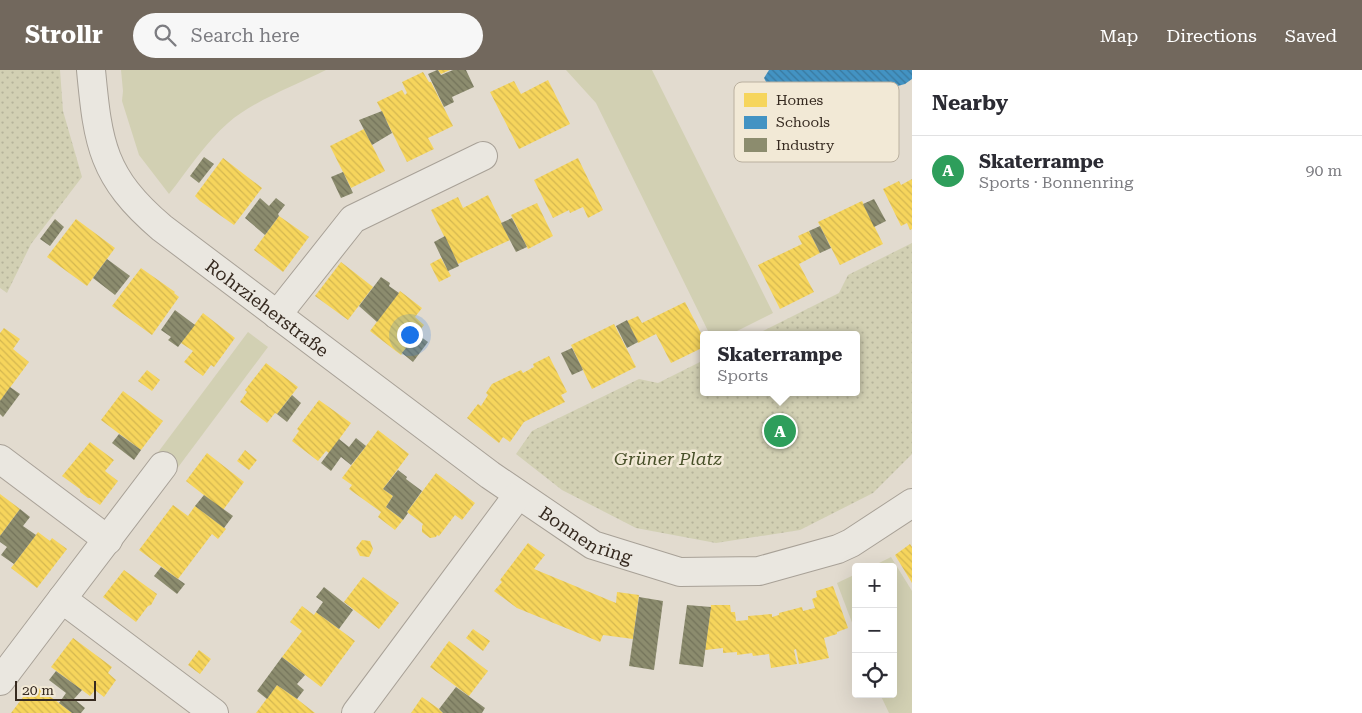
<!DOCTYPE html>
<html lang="en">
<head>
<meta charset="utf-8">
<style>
	body { margin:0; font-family:"Roboto Serif",serif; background:#f7f7f7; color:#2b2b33 }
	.controls { position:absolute; right:15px; bottom:15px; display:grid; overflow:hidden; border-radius:5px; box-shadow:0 5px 20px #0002 }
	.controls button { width:45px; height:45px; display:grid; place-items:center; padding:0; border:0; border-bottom:1px solid #e1e1e2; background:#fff; color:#2b2b33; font:25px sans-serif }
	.scale { position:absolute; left:15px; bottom:12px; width:81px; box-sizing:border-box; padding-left:5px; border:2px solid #362a20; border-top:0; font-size:14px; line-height:18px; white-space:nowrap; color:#362a20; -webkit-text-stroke:4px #f2e9d6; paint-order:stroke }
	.you { position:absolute; left:409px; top:264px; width:18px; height:18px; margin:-12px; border:4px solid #fff; border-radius:50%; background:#1a73e8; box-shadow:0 0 0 8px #1a73e833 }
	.badge { display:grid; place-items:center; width:32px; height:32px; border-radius:50%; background:#72685d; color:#fff; font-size:16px; font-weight:700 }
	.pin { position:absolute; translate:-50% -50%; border:2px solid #fff; box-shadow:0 1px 5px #0006 }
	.popup { position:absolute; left:700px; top:261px; width:160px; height:65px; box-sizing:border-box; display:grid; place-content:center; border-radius:5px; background:#fff; filter:drop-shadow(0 1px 4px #0005); font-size:16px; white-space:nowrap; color:#7c7c81 }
	.popup b { font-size:19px; color:#2b2b33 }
	.popup::after { content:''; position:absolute; left:50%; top:100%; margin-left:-10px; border:10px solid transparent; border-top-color:#fff }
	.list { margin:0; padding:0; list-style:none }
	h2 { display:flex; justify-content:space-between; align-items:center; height:65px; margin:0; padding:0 20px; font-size:21px }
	h2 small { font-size:16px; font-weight:400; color:#7c7c81 }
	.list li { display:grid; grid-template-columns:32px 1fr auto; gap:15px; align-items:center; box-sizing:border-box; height:70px; padding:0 20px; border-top:1px solid #e1e1e2 }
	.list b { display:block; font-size:19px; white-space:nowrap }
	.list p { margin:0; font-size:16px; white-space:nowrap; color:#7c7c81 }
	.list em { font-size:16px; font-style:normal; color:#7c7c81 }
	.icon { flex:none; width:28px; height:28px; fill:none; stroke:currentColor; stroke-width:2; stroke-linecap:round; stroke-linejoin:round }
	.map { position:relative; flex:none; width:912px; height:643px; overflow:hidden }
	header { display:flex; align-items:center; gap:30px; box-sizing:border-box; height:70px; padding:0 25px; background:#72685d; color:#fff }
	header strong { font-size:24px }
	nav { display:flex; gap:28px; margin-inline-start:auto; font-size:18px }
	.search { width:350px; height:45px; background:#f7f7f7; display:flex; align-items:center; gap:12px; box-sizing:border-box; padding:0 18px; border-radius:28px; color:#7c7c81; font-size:19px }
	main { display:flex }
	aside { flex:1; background:#fff }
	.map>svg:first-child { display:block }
	.green { fill:#d2d0b3 }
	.park { fill:url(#park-dots) }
	.homes { fill:url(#homes-back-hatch) }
	.schools { fill:url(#schools-back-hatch) }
	.industry { fill:url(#industry-back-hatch) }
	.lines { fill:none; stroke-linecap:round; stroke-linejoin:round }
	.minor-casing { stroke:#a8a197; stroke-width:30 }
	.minor { stroke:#eae7e0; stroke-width:28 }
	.labels { text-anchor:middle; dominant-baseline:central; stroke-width:5; stroke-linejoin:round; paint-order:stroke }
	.street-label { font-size:18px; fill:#362a20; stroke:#f2e9d6 }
	.park-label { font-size:18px; font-style:italic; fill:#485029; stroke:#f2e9d6 }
	.key { fill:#f2e9d6; stroke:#bab09f; stroke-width:1 }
	.key-label { font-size:14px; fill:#362a20 }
</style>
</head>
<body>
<header>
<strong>Strollr</strong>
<div class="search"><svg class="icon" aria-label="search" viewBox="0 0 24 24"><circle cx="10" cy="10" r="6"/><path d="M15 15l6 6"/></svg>Search here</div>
<nav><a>Map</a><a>Directions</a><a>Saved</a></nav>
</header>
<main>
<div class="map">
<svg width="912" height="643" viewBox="0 0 912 643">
	<defs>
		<pattern id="park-dots" width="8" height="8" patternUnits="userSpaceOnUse" patternTransform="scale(1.25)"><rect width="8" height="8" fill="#d2d0b3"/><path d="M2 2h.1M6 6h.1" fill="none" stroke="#b5b39a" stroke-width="1.8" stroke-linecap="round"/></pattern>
		<pattern id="homes-back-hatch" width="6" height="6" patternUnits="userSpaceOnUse" patternTransform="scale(1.25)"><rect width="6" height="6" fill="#f6d55c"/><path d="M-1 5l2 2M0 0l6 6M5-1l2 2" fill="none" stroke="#d4b750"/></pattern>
		<pattern id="schools-back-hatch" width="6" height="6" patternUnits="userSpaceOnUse" patternTransform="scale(1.25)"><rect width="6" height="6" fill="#4393c3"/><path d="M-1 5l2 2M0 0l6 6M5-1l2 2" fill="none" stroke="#39789e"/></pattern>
		<pattern id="industry-back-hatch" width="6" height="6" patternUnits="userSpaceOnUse" patternTransform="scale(1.25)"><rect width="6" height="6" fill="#8c8c6e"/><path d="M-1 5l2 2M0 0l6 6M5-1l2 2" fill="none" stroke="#73735a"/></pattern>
	</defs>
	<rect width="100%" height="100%" fill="#e2dbcf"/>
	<!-- green -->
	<g class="green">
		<path d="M121,0H326C296,15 253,31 228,53C205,73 188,100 169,124L139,85L122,31L123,21Z"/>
		<polygon points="566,0 652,0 773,243 729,265 710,265 596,33"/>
		<polygon points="248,262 268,277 173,404 153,389"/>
		<polygon points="891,487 912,521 912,643 889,643 880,624 893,624 893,497 871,497"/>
		<polygon points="856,504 856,563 837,513"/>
	</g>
	<!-- park -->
	<g class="park">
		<polygon points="0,0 60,0 63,41 82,107 31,174 7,223 0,218"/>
		<polygon points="912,173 912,384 873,423 800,460 716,473 636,458 562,420 516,384 532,361 639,309 658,313 704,290 704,322 856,322 856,265 755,265 839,223 848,205"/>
	</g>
	<!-- homes -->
	<g class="homes">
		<polygon points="438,0 450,0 441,4"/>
		<polygon points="423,2 429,12 431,12 453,56 428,68 434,79 407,92 377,32 402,20 405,25 407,23 402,12"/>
		<polygon points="548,10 570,54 519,79 490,22 514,11 521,24"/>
		<polygon points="364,59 385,101 351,118 330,76"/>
		<polygon points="223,88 262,118 234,155 200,131 195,126"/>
		<polygon points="578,88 603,140 588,148 583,137 570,143 569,140 553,148 534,110"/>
		<polygon points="912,109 912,159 910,160 907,153 901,156 883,119 899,111 901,115"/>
		<polygon points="488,125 510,170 458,194 431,140 458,127 463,138"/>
		<polygon points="862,131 883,174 840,195 818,152"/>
		<polygon points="537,133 553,166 528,179 511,145"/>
		<polygon points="279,146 309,167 283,202 254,180"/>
		<polygon points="76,149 115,178 87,216 47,187"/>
		<polygon points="809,161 820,183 799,194 814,222 780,239 758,195 802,174 798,166"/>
		<polygon points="441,188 451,206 439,212 430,194"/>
		<polygon points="341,192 373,217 348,250 315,226"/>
		<polygon points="141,198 175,222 174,223 179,227 152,265 112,236"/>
		<polygon points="400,221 422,238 415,247 424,255 401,285 370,261"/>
		<polygon points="685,232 704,269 704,277 671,293 656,264 638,273 627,251 638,246 642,253"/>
		<polygon points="203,243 235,268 214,297 211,295 203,306 184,292 193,281 181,273"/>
		<polygon points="614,254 636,297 592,319 571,275"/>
		<polygon points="4,258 20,269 13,279 29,292 0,331 0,263"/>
		<polygon points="549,286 567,322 561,325 565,332 524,352 510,372 503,367 499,373 467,348 478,334 481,336 488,325 486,323 492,314 521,300 523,303 534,297 533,294"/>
		<polygon points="266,293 298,317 277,344 275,343 267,353 240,332 247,322 245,320"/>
		<polygon points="147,300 160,310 152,321 138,311"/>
		<polygon points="123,321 163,351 141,380 101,350"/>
		<polygon points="319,330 351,353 329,383 326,381 318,391 292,371 299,361 297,359"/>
		<polygon points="378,360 409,384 383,419 393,426 386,437 403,450 395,460 378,447 381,442 349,419 352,415 342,408"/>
		<polygon points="90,372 114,390 105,401 118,411 100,435 90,428 88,428 80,422 80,419 62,406"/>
		<polygon points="245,380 257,390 249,400 237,391"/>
		<polygon points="207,383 244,412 223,440 186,411"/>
		<polygon points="436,403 475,433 462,450 455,445 439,466 437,465 436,467 430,468 422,462 422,456 423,454 407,442"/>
		<polygon points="0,424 20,439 0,466"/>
		<polygon points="173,435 188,446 195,436 226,459 218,469 212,464 178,509 139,480"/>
		<polygon points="38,462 50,471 52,468 67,479 37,518 11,498"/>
		<polygon points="362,470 370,471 373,479 369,487 360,486 356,478"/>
		<polygon points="528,473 545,485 534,499 616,533 617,522 639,525 633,569 603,565 600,572 517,538 494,521 502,512 500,510"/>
		<polygon points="910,474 912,477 912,513 895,485"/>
		<polygon points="124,500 157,524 151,535 148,536 136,552 103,527"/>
		<polygon points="363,507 399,533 379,559 344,532"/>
		<polygon points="833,516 848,558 837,562 837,564 824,568 829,588 799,594 796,579 794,580 797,594 771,598 769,584 753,586 752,583 737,585 737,582 723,583 723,578 705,580 711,535 730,535 731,542 735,542 736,551 748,550 748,546 772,544 772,547 779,545 779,543 802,537 803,541 815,538 812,529 817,527 816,521"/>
		<polygon points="302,536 314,545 316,542 355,571 321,617 282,587 302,561 290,552"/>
		<polygon points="473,559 490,571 483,581 466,568"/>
		<polygon points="73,568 112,597 108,603 116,610 104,627 95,620 90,626 51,597"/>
		<polygon points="449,571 488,601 469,626 430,597"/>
		<polygon points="199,580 211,589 200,604 188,595"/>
		<polygon points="33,614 59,633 72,643 11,643"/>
		<polygon points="277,615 297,629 315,643 256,643"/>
		<polygon points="422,627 439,639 443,643 411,643"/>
	</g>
	<!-- schools -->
	<polygon class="schools" points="769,0 912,0 912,9 905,14 894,17 888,12 868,22 868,29 865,33 796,68 764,8"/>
	<!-- industry -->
	<g class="industry">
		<polygon points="437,0 438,0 441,5 453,0 466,0 474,17 452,27 454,32 444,37 428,4"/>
		<polygon points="382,41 392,63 372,75 359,50"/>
		<polygon points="204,87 214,94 199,113 190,106"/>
		<polygon points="343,102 353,123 341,128 331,107"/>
		<polygon points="260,128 269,136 276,128 285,135 278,144 279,146 265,165 245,148"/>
		<polygon points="874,129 886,151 874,157 863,134"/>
		<polygon points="512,148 527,177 516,182 501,153"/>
		<polygon points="55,149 64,157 50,176 40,169"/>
		<polygon points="820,156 831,178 820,183 809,161"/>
		<polygon points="445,166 459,196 448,201 434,172"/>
		<polygon points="107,189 130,206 115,225 93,208"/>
		<polygon points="381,207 390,213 389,216 399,223 377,252 359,236"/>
		<polygon points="175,240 195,255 178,277 168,270 171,267 161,260"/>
		<polygon points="627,250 638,272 627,278 616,256"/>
		<polygon points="417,264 428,272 413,292 402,283"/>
		<polygon points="572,278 583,300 572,305 561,283"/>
		<polygon points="10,317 20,324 3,347 0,344 0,331"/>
		<polygon points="292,325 301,333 287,352 277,344"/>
		<polygon points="119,364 141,380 134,390 112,373"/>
		<polygon points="356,368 366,376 351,395 341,387 331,401 321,393 339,369 349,377"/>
		<polygon points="398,400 407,407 406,409 422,421 407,442 408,443 403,450 386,437 393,426 383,419"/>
		<polygon points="204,425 233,446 224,458 195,436"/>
		<polygon points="20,439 30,447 23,456 36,465 14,494 1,485 7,477 0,472 0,466"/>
		<polygon points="161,497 185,514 177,524 154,506"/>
		<polygon points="324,517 353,540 339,559 316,542 323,532 316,527"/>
		<polygon points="639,527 663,531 654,600 629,596"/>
		<polygon points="687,535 711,537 703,597 679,594"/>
		<polygon points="282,587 305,605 297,614 304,620 297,629 277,615 267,629 257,621"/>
		<polygon points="56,601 82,620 74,629 85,638 81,643 72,643 59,633 66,623 49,610"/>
		<polygon points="456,617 485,638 482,643 443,643 439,639"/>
	</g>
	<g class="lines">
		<defs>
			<g id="minor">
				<path id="s1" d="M91,0C98,74 102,107 162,158L490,405L593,475L680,502L759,501L838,479L851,473L912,433"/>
				<polyline points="277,245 353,149 483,86"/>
				<polyline points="0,389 108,470"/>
				<polyline points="62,529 163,396"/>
				<polyline points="0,611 62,529 214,643"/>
				<polyline points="356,643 518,425"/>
			</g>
		</defs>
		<!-- minor casing -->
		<use href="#minor" class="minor-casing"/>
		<!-- minor -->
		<use href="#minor" class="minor"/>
	</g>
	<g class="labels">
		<!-- street labels -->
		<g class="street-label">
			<text stroke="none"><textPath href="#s1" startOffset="312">Rohrzieherstraße</textPath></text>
			<text stroke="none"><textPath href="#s1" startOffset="704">Bonnenring</textPath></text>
		</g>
		<!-- park labels -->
		<g class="park-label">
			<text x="668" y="388">Grüner Platz</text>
		</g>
	</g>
	<!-- legend -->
	<rect x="734" y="12" width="165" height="80" rx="8" class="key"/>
	<rect x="744" y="23" width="23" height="14" fill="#f6d55c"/>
	<rect x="744" y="46" width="23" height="13" fill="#4393c3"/>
	<rect x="744" y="68" width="23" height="14" fill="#8c8c6e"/>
	<g class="key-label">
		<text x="776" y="35">Homes</text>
		<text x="776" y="57">Schools</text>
		<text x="776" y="80">Industry</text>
	</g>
</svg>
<div class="controls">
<button>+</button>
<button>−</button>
<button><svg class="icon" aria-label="locate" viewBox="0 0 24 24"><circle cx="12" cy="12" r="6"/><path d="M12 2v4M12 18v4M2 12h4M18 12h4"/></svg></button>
</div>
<div class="scale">20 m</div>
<div class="you"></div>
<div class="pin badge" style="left:780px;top:361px;background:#2e9e5b">A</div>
<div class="popup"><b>Skaterrampe</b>Sports</div>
</div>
<aside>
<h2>Nearby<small></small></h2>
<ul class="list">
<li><span class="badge" style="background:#2e9e5b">A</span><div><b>Skaterrampe</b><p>Sports · Bonnenring</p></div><em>90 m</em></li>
</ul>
</aside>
</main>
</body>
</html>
